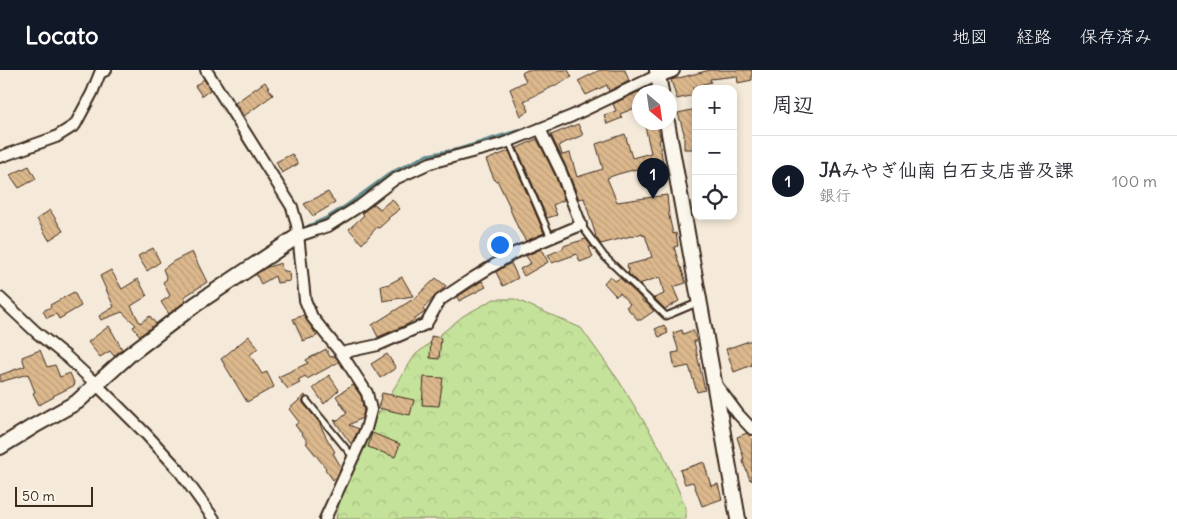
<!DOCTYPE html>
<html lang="ja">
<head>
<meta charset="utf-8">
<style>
	body { margin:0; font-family:Delius,"Klee One",sans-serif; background:#f2f2f3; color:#2b2b33 }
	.controls { position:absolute; right:15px; top:15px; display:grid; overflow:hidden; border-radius:10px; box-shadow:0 2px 8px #0003 }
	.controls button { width:45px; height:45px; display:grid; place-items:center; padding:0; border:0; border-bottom:1px solid #e1e1e2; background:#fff; color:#2b2b33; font:25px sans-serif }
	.compass { position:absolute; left:632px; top:15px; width:45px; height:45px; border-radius:50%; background:#fff; box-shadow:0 2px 8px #0003; rotate:151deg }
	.scale { position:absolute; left:15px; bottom:12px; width:78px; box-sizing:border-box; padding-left:5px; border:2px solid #3b2a1e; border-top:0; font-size:14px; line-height:18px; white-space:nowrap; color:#3b2a1e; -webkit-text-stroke:4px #fbf7ec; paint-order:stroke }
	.you { position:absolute; left:499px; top:174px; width:18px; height:18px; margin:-12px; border:4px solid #fff; border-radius:50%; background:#1a73e8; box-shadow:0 0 0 8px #1a73e833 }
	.badge { display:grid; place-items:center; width:32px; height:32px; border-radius:50%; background:#111827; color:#fff; font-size:16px; font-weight:700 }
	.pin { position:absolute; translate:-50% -41px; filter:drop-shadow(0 1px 2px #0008) }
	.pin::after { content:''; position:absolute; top:26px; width:18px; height:15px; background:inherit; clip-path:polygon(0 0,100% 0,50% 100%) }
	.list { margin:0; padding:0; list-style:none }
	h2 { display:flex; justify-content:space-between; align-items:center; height:65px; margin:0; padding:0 20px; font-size:21px }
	h2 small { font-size:16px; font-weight:400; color:#7c7c81 }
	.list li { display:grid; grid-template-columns:32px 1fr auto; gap:15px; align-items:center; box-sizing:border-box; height:90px; padding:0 20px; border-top:1px solid #e1e1e2 }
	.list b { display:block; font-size:19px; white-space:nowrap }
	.list p { margin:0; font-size:16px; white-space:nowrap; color:#7c7c81 }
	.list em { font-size:16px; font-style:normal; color:#7c7c81 }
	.icon { flex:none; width:28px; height:28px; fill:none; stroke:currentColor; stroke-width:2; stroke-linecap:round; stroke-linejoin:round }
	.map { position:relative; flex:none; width:752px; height:449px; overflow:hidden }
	header { display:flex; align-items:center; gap:30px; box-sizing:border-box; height:70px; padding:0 25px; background:#111827; color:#fff }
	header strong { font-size:24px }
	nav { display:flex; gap:28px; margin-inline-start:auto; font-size:18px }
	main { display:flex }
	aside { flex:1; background:#fff }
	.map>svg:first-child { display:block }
	.forest { fill:url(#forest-crowns); stroke:#80865c }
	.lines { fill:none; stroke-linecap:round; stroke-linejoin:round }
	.stream { stroke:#628b8e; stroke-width:3 }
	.building { fill:url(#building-back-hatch); stroke:#3b2a1e }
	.lane-casing { stroke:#3b2a1e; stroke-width:9 }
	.street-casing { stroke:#3b2a1e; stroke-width:14 }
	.secondary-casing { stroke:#3b2a1e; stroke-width:18 }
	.lane { stroke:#fbf7ec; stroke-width:5 }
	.street { stroke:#fbf7ec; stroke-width:10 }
	.secondary { stroke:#fbf7ec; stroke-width:14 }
</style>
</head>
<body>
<header>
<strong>Locato</strong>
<nav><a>地図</a><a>経路</a><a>保存済み</a></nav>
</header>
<main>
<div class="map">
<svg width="752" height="449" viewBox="0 0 752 449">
	<defs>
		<pattern id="forest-crowns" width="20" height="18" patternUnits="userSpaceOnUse" patternTransform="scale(1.25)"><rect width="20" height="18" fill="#c5e29a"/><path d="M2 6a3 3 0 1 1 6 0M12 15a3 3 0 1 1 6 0" fill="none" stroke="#aac284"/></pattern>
		<pattern id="building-back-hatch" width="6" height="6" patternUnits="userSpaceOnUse" patternTransform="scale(1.25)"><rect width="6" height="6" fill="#dcb88d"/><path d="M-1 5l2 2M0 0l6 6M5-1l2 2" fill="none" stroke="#be9e79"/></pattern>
	</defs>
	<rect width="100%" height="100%" fill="#f5ead9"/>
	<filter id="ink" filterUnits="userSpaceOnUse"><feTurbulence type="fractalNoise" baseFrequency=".02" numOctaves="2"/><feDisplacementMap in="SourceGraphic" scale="10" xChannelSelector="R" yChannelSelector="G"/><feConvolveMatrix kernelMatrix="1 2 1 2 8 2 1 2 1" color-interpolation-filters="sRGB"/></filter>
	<g filter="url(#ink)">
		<!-- forest -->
		<polygon class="forest" points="494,229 515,229 581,258 619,311 662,381 686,438 686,449 336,449 347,393 415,285 463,246"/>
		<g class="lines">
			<!-- stream -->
			<polyline class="stream" points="308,156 328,147 347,135 392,102 427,85 459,79 523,59"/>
		</g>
		<!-- building -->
		<g class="building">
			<polygon points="527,0 568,0 572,7 524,31 529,41 521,46 510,19 526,11 522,3"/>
			<polygon points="600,0 625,0 629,11 609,21 607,15 586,25 578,11"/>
			<polygon points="710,0 752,0 752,10 738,13 737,6 710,9 711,12 693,17 694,25 677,29 671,10"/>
			<polygon points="204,9 210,20 202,26 195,16"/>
			<polygon points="265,12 273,25 244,46 235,33"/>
			<polygon points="640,21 640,36 620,44 622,48 607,54 604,45 616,41 613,34"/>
			<polygon points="696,39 696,79 684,79 684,63 678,43"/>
			<polygon points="656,53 661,69 659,70 663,92 618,104 607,108 617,132 667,125 669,146 673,164 676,163 678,176 674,177 680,197 681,197 686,213 673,217 679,231 665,239 654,228 664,224 660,207 639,214 628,203 629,202 627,195 646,190 646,189 652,187 645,165 643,166 642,163 632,167 631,166 601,174 595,166 596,166 584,128 579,129 567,99 551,65 578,54 583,65 559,75 562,85 570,83 577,107 603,99 596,74 625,64 632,88 651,83 645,56"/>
			<polygon points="537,69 555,105 564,130 553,135 557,145 547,148 517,78"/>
			<polygon points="509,81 544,163 526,171 519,160 509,137 510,137 497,110 495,111 486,90"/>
			<polygon points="292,84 298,94 282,103 276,92"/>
			<polygon points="29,96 36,109 19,118 10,105"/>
			<polygon points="328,122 335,133 313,146 304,134"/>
			<polygon points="392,129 400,139 388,148 389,149 379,158 377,157 362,174 349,159 364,145 362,143 374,134 380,139"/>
			<polygon points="50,140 63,161 49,170 37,149"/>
			<polygon points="586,169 592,177 589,177 593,187 580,192 577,184 552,193 548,185 564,178 563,176"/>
			<polygon points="153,178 160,192 147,201 138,186"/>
			<polygon points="541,179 548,192 524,206 520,199 531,193 526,186"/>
			<polygon points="192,182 207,212 184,227 186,231 169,244 161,232 170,226 163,212 167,209 163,199 174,191"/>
			<polygon points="281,193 282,200 289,202 290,211 277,213 275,206 261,214 256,204 265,198"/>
			<polygon points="511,193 518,208 503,216 496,202"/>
			<polygon points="111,200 122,219 138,209 147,226 131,236 140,253 150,246 156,254 140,266 133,257 136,255 122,242 101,250 99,246 114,237 100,206"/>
			<polygon points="610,206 615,211 620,208 639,226 644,233 646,232 654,241 641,250 638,250 626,237 630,234 620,223 616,226 604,213"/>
			<polygon points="402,207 413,226 383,231 381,216 389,214"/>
			<polygon points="436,208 446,216 436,225 423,239 425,242 408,254 378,267 372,255 418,226 417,226"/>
			<polygon points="482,211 486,217 459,231 457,227"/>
			<polygon points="74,222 81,236 59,249 56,244 47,248 43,241 51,237 50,235"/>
			<polygon points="304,245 317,266 303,271 293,249"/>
			<polygon points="664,255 668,263 659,267 655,259"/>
			<polygon points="109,256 122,279 114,286 110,281 100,287 88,272"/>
			<polygon points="682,260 683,264 693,260 697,271 694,271 705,320 697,322 689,296 675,299 672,283 679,282 673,263"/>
			<polygon points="249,266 258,278 250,285 262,304 267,302 274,317 247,332 221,289"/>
			<polygon points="431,266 441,268 439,289 430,288"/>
			<polygon points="752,270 752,295 734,302 726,279"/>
			<polygon points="326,279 330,287 335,286 339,292 307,309 305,306 298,310 300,313 288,319 278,307 308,293 306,290"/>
			<polygon points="40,280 47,297 55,295 60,307 70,303 75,315 53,326 54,327 39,335 33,323 35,322 28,304 0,312 0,305 25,296 22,287"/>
			<polygon points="387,284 396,298 380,308 371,294"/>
			<polygon points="329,305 339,320 324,334 313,318"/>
			<polygon points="424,307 443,308 439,336 422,335"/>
			<polygon points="353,315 361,326 363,334 362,334 364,340 362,348 349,355 359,359 351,374 334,350 338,351 347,343 336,326"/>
			<polygon points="382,323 414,330 410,345 378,338"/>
			<polygon points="305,325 306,327 303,330 303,333 319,352 326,367 335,382 333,383 341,397 337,407 333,410 325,399 326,398 306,373 308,372 295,355 299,352 289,339"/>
			<polygon points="372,363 400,374 395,387 368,377"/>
			<polygon points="747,363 752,368 752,411 751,409 750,410 742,389 744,389 737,367"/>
			<polygon points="704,392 711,416 718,414 722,429 702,436 693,412 685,414 680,400"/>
		</g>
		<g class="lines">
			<defs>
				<g id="lane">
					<polyline points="509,71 551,168"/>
					<polyline points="581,155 604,186 666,246 697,233"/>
					<polyline points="307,331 353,387"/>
				</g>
				<g id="street">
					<polyline points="206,0 292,137 297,155 305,230 312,247 341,283 367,323 371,340 366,359 325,449"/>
					<polyline points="0,87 56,67 75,55 92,23 100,3 106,0"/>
					<polyline points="298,166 328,156 361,135 395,109 430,93 502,74 572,46 658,5"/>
					<polyline points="0,228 36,262 67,287 97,315 146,364 178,399 214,449"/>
					<polyline points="341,283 378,275 426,254 440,230 473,208 512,184 581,155 561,102 540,59"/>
					<polyline points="715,313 738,344 752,359"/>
				</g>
				<g id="secondary">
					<polyline points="657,0 661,22"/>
					<polyline points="658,5 672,0"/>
					<polyline points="667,52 714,312 738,449"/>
					<polyline points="0,377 34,356 77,332 129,285 196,234 298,166"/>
				</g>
			</defs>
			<!-- lane casing -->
			<use href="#lane" class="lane-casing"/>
			<!-- street casing -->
			<use href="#street" class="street-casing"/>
			<!-- secondary casing -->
			<use href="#secondary" class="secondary-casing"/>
			<!-- lane -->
			<use href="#lane" class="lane"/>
			<!-- street -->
			<use href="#street" class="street"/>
			<!-- secondary -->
			<use href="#secondary" class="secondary"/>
		</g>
	</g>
</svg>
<div class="controls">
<button>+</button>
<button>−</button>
<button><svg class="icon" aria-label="locate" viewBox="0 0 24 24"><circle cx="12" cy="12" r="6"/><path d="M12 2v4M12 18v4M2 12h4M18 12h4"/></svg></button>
</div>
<svg class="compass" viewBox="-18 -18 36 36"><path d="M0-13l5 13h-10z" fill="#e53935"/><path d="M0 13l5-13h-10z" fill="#7c7c81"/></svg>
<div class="scale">50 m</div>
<div class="you"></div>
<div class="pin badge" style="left:653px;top:129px">1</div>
</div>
<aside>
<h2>周辺<small></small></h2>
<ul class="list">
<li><span class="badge">1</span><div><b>JAみやぎ仙南 白石支店普及課</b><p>銀行</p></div><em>100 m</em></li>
</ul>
</aside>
</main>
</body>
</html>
